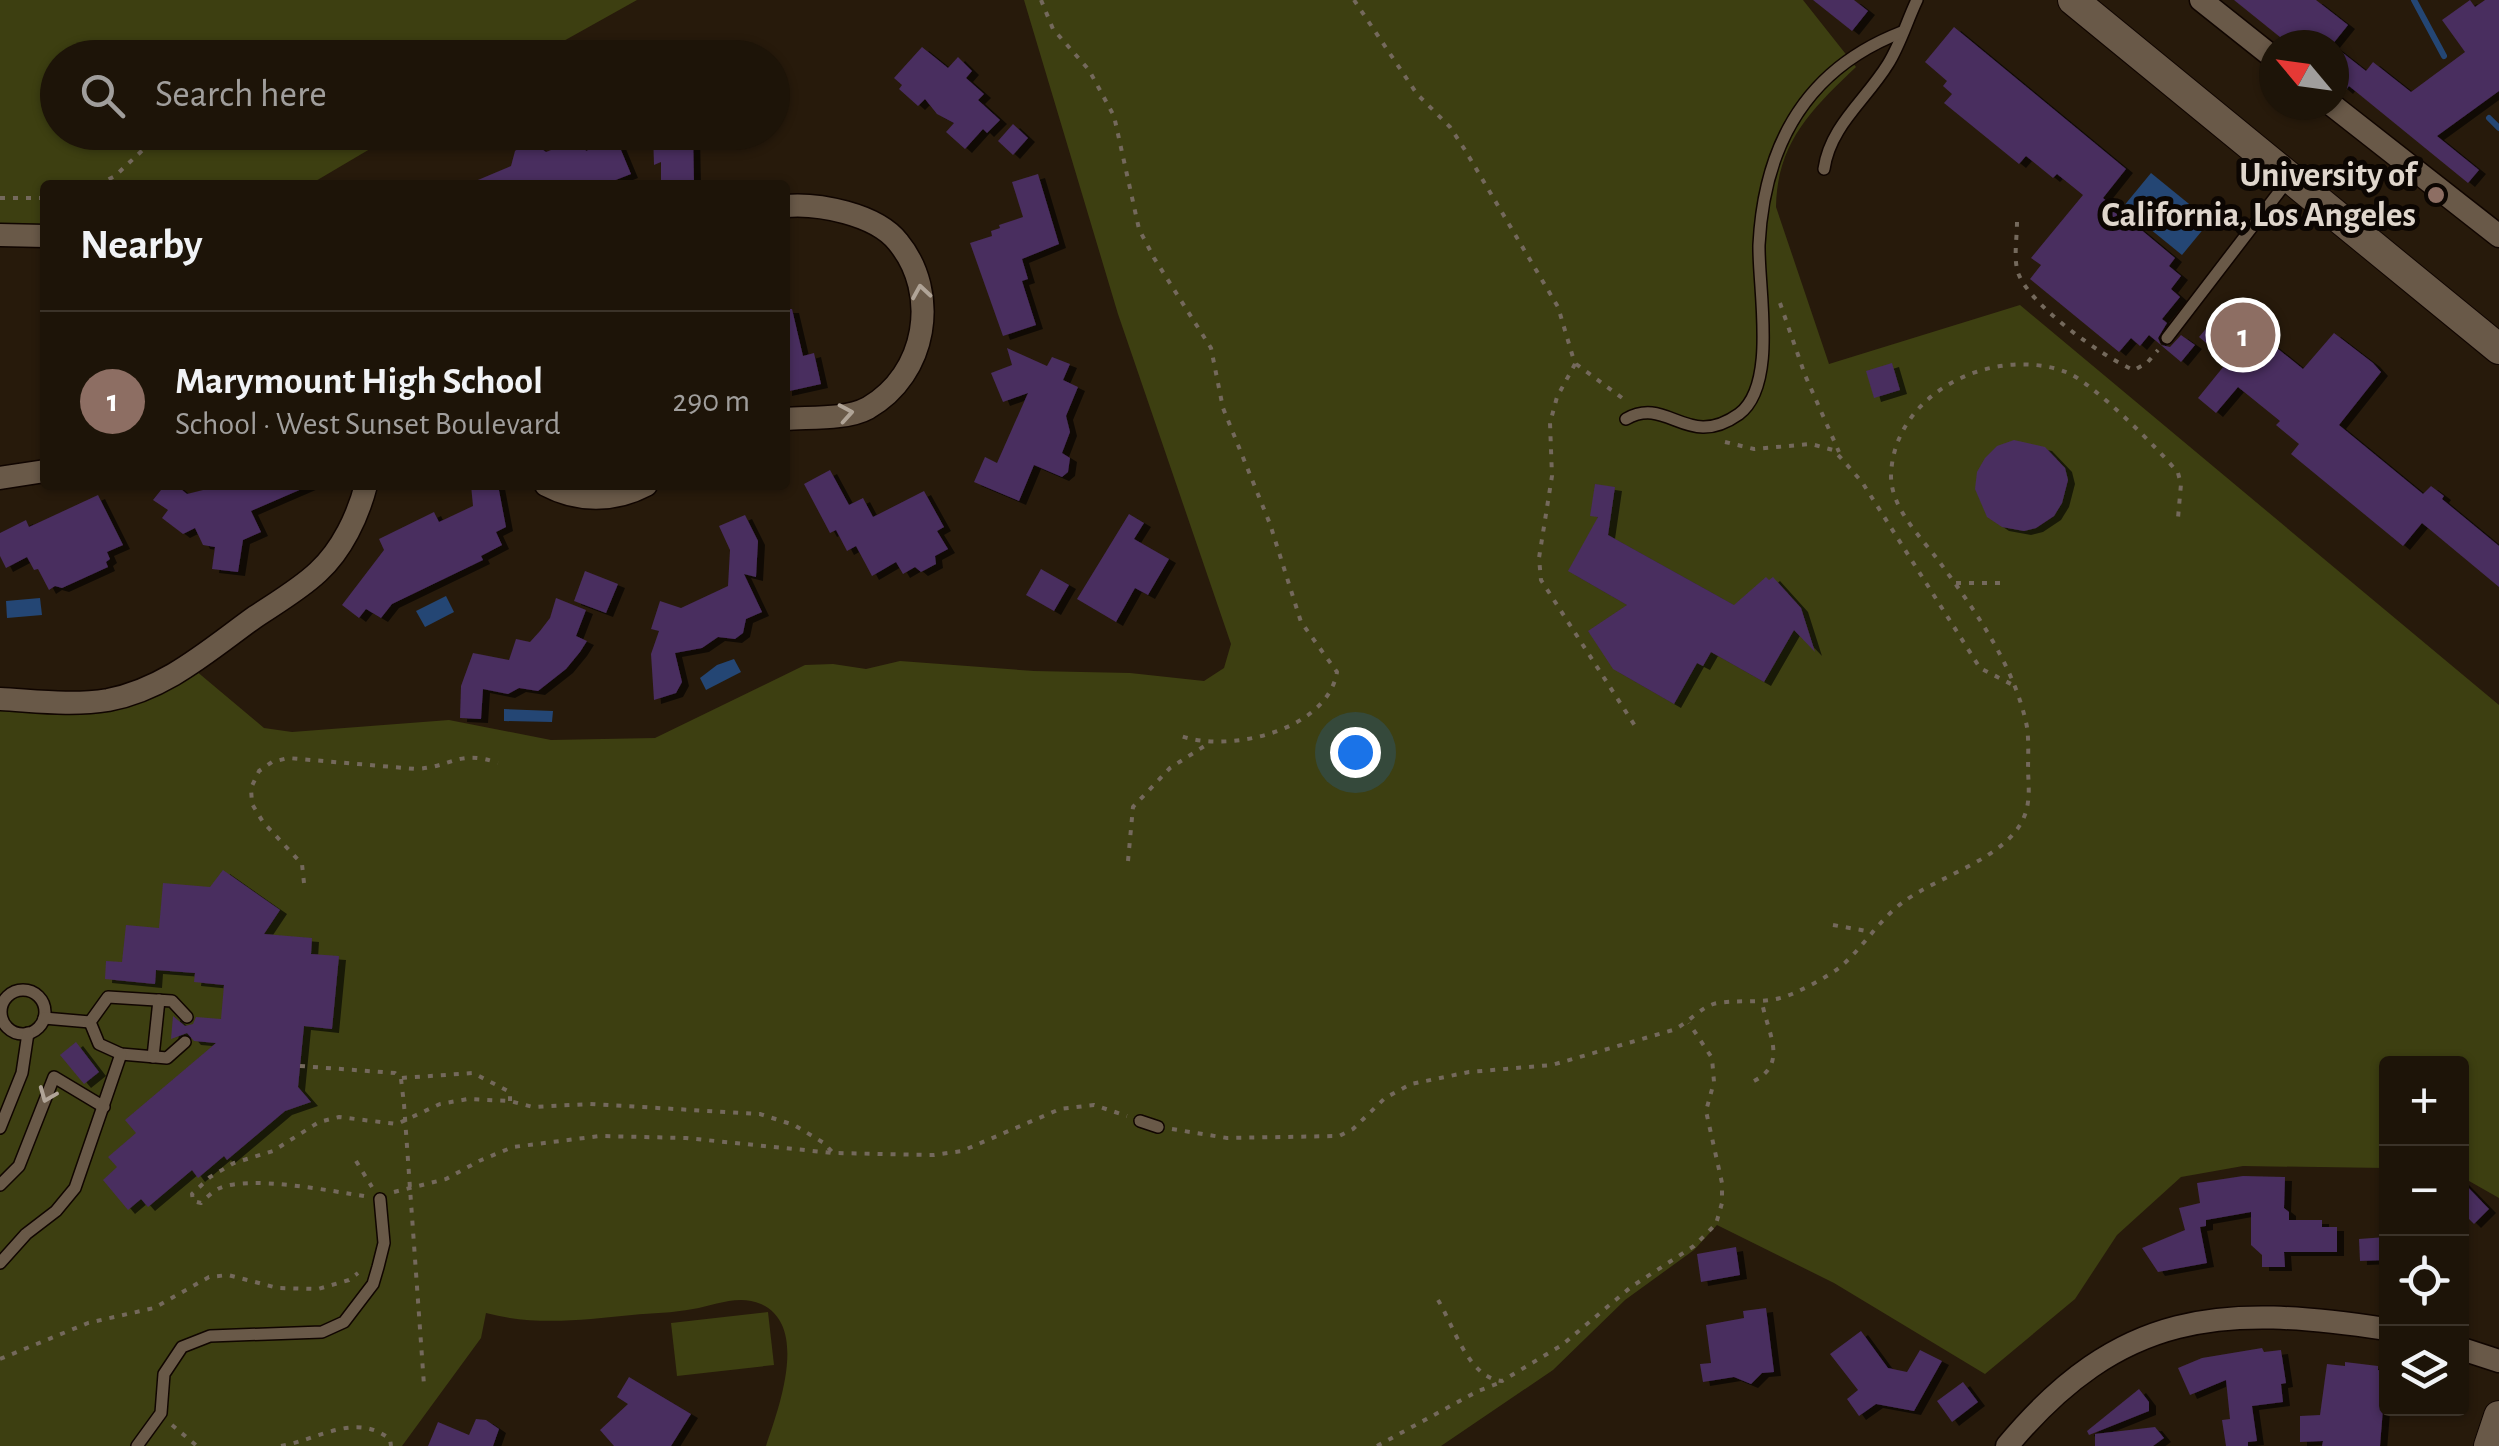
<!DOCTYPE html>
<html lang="en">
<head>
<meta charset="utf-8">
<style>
	body { margin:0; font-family:"Alegreya Sans",sans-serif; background:#2a2116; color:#f1f3f6 }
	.controls { position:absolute; right:30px; bottom:30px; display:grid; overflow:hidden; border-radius:10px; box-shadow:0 2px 8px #0004 }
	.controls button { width:90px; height:90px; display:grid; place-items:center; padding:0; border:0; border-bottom:2px solid #3b3329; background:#1d1408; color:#f1f3f6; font:50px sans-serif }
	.compass { position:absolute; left:2259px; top:30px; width:90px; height:90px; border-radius:50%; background:#1d1408; box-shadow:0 2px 8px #0004; rotate:299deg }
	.you { position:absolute; left:1355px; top:752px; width:35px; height:35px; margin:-25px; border:8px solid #fff; border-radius:50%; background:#1a73e8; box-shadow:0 0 0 15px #1a73e833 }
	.badge { display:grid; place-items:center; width:65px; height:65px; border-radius:50%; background:#0b8043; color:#fff; font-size:32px; font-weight:700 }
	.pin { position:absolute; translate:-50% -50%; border:5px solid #fff; box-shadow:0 2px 10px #0006 }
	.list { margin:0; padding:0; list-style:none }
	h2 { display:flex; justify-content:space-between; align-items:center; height:130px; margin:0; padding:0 40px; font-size:42px }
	h2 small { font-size:32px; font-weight:400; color:#a09e9c }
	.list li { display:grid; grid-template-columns:65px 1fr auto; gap:30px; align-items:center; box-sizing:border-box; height:180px; padding:0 40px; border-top:2px solid #3b3329 }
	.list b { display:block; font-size:38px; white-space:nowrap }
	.list p { margin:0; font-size:32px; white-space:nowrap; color:#a09e9c }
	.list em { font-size:32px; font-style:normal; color:#a09e9c }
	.icon { flex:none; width:55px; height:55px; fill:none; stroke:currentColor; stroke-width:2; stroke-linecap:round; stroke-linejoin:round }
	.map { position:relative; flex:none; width:2499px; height:1446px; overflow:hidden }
	.search { position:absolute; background:#1d1408; box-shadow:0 2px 8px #0004; left:40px; top:40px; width:750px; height:110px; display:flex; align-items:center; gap:25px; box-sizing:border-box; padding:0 35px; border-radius:55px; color:#a09e9c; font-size:38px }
	.panel { position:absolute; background:#1d1408; box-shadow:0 2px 8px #0004; left:40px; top:180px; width:750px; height:310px; border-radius:10px }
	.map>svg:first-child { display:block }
	.green { fill:#3d3f11 }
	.water { fill:#244674 }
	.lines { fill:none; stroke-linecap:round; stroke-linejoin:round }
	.stream { stroke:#244674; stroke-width:6 }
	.building { fill:#492d5f; filter:url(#shadow) }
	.lane-casing { stroke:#100500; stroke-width:14 }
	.street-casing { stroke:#100500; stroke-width:25 }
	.secondary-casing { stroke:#100500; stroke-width:32 }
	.path { stroke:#74695c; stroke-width:4; stroke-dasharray:5 8; stroke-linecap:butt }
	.lane { stroke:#695948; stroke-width:11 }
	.street { stroke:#695948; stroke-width:22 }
	.secondary { stroke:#695948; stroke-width:30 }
	.path-bridge { stroke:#74695c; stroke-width:4; stroke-dasharray:5 8; stroke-linecap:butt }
	.oneway { stroke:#b0a497 }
	.education-dot { fill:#8d6e63; stroke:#0c0602; stroke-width:4 }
	.labels { text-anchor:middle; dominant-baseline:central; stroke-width:10; stroke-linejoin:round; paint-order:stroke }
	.poi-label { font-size:35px; font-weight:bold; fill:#dfd6cc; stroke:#0c0602; text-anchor:end }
</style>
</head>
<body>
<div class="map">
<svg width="2499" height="1446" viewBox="0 0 2499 1446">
	<defs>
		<filter id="shadow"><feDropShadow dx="7" dy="4" stdDeviation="0" flood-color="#0009"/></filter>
	</defs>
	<rect width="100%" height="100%" fill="#271a0b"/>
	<!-- green -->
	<g class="green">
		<polygon points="0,0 637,0 535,57 58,58 58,132 397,133 309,185 45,185 45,229 0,225"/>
		<path d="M1024,0H1803L1856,67C1812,109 1777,142 1776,207L1829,364L2020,305L2499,705V1198L2462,1177V1064H2386V1168L2243,1166L2181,1177L2117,1235L2075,1299L1985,1374L1834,1283L1717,1225L1694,1250L1625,1300L1553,1370L1441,1446H766C778,1410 810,1326 761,1304C739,1294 715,1305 693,1309C673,1313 652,1313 632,1315C582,1320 535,1326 486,1313L481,1338L402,1446H0V699L80,702L189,665L264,728L292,732L449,720L551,740L655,738L805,665L833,664L866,669L900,661L1034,671L1130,673L1204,681L1224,668L1231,644L1118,314Z"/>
		<polygon points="768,1312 774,1365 677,1376 671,1323"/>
	</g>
	<!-- water -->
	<g class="water">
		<polygon points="2151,173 2210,221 2182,255 2123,207"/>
		<polygon points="446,596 454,612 425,627 416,611"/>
		<polygon points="40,598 42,615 7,618 6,601"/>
		<polygon points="734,659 741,672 706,690 700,678 717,665"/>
		<polygon points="504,709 553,711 552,722 504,721"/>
	</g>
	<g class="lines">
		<!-- stream -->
		<g class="stream">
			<polyline points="2414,0 2444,56"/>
			<polyline points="2489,118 2499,128"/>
		</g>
	</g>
	<!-- building -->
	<g class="building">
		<polygon points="1813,0 1854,0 1868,11 1852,31"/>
		<polygon points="2234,0 2316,0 2348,25 2332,45 2290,45"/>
		<polygon points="2470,0 2475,7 2485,0 2499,0 2499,91 2437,136 2479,170 2468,183 2349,86 2346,90 2334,80 2334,46 2366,71 2373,62 2411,92 2465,52 2442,20"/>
		<polygon points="1954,27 2126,169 2103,198 2175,258 2169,266 2181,276 2171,289 2180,297 2162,319 2167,323 2158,338 2161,345 2170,347 2181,335 2195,345 2181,362 2149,335 2140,346 2131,338 2119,352 2030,279 2041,265 2031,258 2083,195 2057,174 2053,178 2026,156 2019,164 1944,103 1952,94 1943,86 1947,81 1925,62"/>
		<polygon points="922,47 948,68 958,57 972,71 966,78 984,94 978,100 1000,120 987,133 983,129 965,149 946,132 954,123 937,114 925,99 918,106 899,89 902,85 894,78"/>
		<polygon points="1013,124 1028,138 1013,155 998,141"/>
		<polygon points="653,132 693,132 694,184 661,184 661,162 654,165"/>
		<polygon points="581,138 586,151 616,138 631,174 603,185 466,185 511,166 515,151 523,144 535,144 546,152"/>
		<polygon points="1038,174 1059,244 1022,259 1028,279 1022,281 1036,325 1003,336 970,243 992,236 991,231 1000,228 999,225 1023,217 1012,182"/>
		<polygon points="2225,306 2303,369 2334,333 2373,363 2381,372 2339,425 2423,494 2431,486 2444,496 2442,499 2499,546 2499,587 2422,523 2403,546 2291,454 2299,444 2276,425 2280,421 2238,387 2216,413 2198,398 2228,361 2199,337"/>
		<polygon points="785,309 792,309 803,356 814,353 821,384 785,392"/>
		<polygon points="1007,348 1047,366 1052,357 1070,364 1063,380 1078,387 1066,416 1070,432 1062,453 1070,458 1068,472 1062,477 1034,465 1019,501 974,482 985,457 997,463 1028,393 1003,402 991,373 1012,365"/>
		<polygon points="1892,363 1900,390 1874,398 1866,371"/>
		<polygon points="2014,440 2045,447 2065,468 2068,480 2062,503 2054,516 2036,528 2024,531 2002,527 1987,517 1975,489 1977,472 1985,458 1997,446"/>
		<polygon points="830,470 849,505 863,498 873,517 924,491 944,527 937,531 948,549 935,556 936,564 921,572 915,567 903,574 896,562 872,576 856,546 847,551 836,530 830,533 804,484"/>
		<polygon points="1595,484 1615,487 1608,535 1734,605 1766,577 1769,580 1773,577 1801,608 1815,652 1794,630 1764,682 1711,652 1703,666 1697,663 1674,704 1613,669 1588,631 1627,605 1568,571 1598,517 1590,516"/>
		<polygon points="165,485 176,485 187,494 223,485 311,485 251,511 261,532 243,540 238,572 212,569 215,547 203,545 195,528 183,534 162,518 168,510 153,500"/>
		<polygon points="471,485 498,485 506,527 496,532 502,545 481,556 483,560 392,604 381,618 366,609 359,618 342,605 384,550 379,539 434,512 439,522 473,506"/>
		<polygon points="98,495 123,545 107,552 110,559 106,562 108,567 62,588 55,586 49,590 38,569 34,570 27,557 6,568 0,556 0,533 26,520 29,527"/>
		<polygon points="1129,514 1144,523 1134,539 1169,559 1148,595 1135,588 1116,622 1077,599"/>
		<polygon points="745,515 758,541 756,577 744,574 762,612 746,619 743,633 735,639 718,637 702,648 675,653 682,682 676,693 654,700 651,654 659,631 651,629 660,601 681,608 728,586 730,550 719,526"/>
		<polygon points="1041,569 1069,585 1054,611 1026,595"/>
		<polygon points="585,571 618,584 606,613 574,601"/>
		<polygon points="556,598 586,610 576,636 587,641 580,652 566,669 538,691 519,688 508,694 483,689 481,719 460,718 461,686 473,653 509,660 516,639 530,642 540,631 550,618"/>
		<polygon points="223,870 280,910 264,934 312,938 311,954 339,956 332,1029 304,1026 298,1087 311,1102 285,1111 227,1160 224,1156 198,1178 192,1170 148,1207 141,1199 128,1210 103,1180 117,1167 108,1157 136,1133 125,1120 216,1043 194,1041 187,1033 171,1039 173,1016 185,1026 193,1024 196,1017 221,1019 224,985 194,982 195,973 156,970 155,984 105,979 106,961 122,962 126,925 159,928 163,883 210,887"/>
		<polygon points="76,1042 99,1072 84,1084 60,1055"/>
		<polygon points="2243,1176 2285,1177 2284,1208 2289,1212 2289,1220 2322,1220 2322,1227 2337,1227 2337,1252 2284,1252 2285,1267 2262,1267 2262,1255 2251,1245 2251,1212 2206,1220 2206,1226 2200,1227 2207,1263 2158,1272 2142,1248 2185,1230 2179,1208 2200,1203 2197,1183"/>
		<polygon points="2462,1181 2489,1209 2474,1224 2462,1212"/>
		<polygon points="2386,1237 2386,1260 2360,1261 2359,1239"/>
		<polygon points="1736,1247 1740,1275 1701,1282 1697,1254"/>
		<polygon points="1766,1308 1774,1372 1762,1373 1751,1384 1734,1377 1703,1382 1700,1364 1711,1363 1706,1325 1744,1318 1743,1311"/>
		<polygon points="1861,1331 1888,1368 1907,1372 1920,1350 1942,1361 1914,1411 1876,1404 1859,1416 1847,1399 1858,1390 1830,1354"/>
		<polygon points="2262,1348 2264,1352 2281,1350 2286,1383 2281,1384 2283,1402 2252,1406 2257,1441 2248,1442 2248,1446 2226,1446 2222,1420 2230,1419 2226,1380 2190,1395 2178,1368 2202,1358"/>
		<polygon points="2345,1362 2378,1366 2378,1370 2386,1371 2380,1446 2322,1446 2323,1441 2300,1442 2300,1416 2320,1415 2327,1364 2345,1366"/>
		<polygon points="629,1377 691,1414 671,1446 614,1446 600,1430 628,1404 617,1397"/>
		<polygon points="1963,1382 1978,1402 1952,1422 1937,1401"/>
		<polygon points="2139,1389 2149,1402 2149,1411 2089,1435 2087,1431"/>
		<polygon points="476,1419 486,1420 499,1429 493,1446 428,1446 438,1422 469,1435"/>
		<polygon points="2155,1427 2164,1438 2153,1446 2095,1446 2095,1434"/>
	</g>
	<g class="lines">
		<defs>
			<g id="lane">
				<path d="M1824,169C1830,126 1866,100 1888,64C1900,45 1907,21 1917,0"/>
				<polyline points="2167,338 2289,179"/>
				<path d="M1626,419C1668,395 1687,451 1739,414C1778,385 1758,288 1759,245C1764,145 1806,69 1902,32"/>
				<circle cx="23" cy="1012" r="22"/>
				<polyline points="44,1018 90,1022"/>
				<polyline points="185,1042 167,1058 121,1054 99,1044 90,1022 108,997 172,1001 187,1017"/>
				<polyline points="153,1057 159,1000"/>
				<polyline points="1140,1121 1158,1127"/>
				<polyline points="0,1128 22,1073 28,1033"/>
				<polyline points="0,1185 19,1166 54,1077 104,1107"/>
				<polyline points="0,1263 26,1234 56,1211 75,1188 121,1054"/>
				<polyline points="137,1446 161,1413 164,1374 182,1347 210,1336 322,1332 344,1322 373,1284 378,1267 384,1243 380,1199"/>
			</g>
			<g id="street">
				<polyline points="2201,0 2274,58"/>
				<polyline points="2332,105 2499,236"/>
				<path d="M785,206C818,203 876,214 898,242C940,293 927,374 868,408C846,420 809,417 785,419"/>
				<polyline points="0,235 45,236"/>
				<polyline points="0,478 45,471"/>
				<path d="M546,485C578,502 614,502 646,485"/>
				<path d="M0,699C36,701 72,706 108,700C166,689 209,650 255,617C276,603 300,589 318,572C342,550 358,516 366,485"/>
				<polyline points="2462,1349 2499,1361"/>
				<path d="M2007,1446C2120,1310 2222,1304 2386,1329"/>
			</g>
			<g id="secondary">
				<polyline points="2073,0 2499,349"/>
				<polyline points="2489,1446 2499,1416"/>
			</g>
		</defs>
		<!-- lane casing -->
		<use href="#lane" class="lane-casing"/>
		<!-- street casing -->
		<use href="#street" class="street-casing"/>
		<!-- secondary casing -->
		<use href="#secondary" class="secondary-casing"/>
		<!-- path -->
		<g class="path">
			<path d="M1041,0L1053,29L1089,70L1114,116L1139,229L1154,258L1211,348L1223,408L1270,524L1301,622L1337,672C1327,731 1229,753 1181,736"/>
			<polyline points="1354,0 1417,94 1450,127 1465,150 1558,307 1575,364 1557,397 1550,423 1552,476 1539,558 1541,580 1637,729"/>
			<polyline points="97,185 115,176 148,145 187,132"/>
			<polyline points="0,198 45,198"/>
			<path d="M2017,222C2017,237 2014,255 2017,269C2024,302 2104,358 2134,370L2147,363L2158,350"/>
			<polyline points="1780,303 1805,375 1839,452"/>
			<polyline points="1576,364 1625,400"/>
			<polyline points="1725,442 1754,449 1811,444 1833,450 1840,457 1862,482 1980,668 2011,684"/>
			<polyline points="1956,583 2001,583"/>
			<polyline points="1128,861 1133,807 1170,768 1206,745"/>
			<path d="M304,883L302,864L263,822L252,804L251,788L259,771L272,762L288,758L416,769C452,767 459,749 498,763"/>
			<polyline points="1833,925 1872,932"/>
			<polyline points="300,1066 395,1073 401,1078 473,1073 510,1092 510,1101"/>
			<polyline points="401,1079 404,1104"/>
			<path d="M1754,1081C1789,1063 1767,1032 1762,1002"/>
			<path d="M1172,1129L1227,1138L1339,1136L1353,1129L1385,1098L1411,1084L1469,1072L1552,1065L1673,1030C1689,1023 1702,1005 1718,1003C1744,999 1767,1005 1792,994C1808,987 1825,978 1839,968C1862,949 1878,921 1902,903C1937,876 2007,859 2024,817C2030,803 2029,787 2028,772C2028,758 2029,741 2027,727C2015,666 1974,609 1938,560C1920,536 1891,508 1891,476C1893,392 1994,345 2066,372C2091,381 2160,450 2178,473L2181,484L2178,518"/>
			<polyline points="356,1161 372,1187"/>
			<polyline points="394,1192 446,1179 479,1161 513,1147 600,1136 686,1138 833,1153 934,1155 962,1151 1060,1109 1094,1105 1127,1116"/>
			<path d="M364,1196C331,1191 250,1175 220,1188C213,1191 206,1198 201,1203L193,1201L192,1194L210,1177L234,1163L273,1151L319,1122L339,1117L397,1124L440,1104L468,1099L510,1101L533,1107L590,1104L760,1114L794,1125L824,1143L833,1153"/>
			<path d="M1438,1300C1454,1326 1468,1378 1502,1381L1562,1345L1631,1287L1694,1246L1716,1224L1722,1203V1183L1706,1111L1714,1082L1712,1058L1689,1023"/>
			<polyline points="0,1359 88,1323 154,1308 209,1277 228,1275 278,1288 318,1289 349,1280 358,1273"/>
			<polyline points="172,1425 197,1446"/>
			<path d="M281,1446C320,1439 355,1412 390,1439L391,1446"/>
			<polyline points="1377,1446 1478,1391 1502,1382"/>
		</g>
		<!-- lane -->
		<use href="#lane" class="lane"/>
		<!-- street -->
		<use href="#street" class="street"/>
		<!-- secondary -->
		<use href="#secondary" class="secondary"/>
		<!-- path-bridge -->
		<polyline class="path-bridge" points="404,1104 424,1385"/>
	</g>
	<!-- one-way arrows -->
	<defs><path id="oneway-chevron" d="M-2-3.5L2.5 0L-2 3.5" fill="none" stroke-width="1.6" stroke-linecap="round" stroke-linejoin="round" transform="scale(2.5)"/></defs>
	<g class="oneway">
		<use href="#oneway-chevron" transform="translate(921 292) rotate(-99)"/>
		<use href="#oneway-chevron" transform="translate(846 413) rotate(-10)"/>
		<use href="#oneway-chevron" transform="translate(47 1095) rotate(112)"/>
	</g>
	<!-- markers -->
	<circle class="education-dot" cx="2436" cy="195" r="10"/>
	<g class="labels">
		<!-- poi labels -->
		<g class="poi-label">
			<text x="2416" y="175">University of<tspan x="2416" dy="40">California, Los Angeles</tspan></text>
		</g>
	</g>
</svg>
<div class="controls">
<button>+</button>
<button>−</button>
<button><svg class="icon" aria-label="locate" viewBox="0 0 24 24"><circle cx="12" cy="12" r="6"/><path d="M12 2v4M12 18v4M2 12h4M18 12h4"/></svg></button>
<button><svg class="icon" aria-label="layers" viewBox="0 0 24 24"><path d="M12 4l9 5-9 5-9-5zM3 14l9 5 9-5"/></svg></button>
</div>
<svg class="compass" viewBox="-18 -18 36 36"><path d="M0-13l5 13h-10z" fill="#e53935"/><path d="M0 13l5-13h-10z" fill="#a09e9c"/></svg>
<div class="you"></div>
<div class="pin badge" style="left:2243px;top:335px;background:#8d6e63">1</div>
<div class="search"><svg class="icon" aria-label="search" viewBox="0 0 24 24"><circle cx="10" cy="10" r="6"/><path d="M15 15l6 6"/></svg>Search here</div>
<section class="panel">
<h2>Nearby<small></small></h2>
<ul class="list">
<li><span class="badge" style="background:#8d6e63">1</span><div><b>Marymount High School</b><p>School · West Sunset Boulevard</p></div><em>290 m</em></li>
</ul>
</section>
</div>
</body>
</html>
